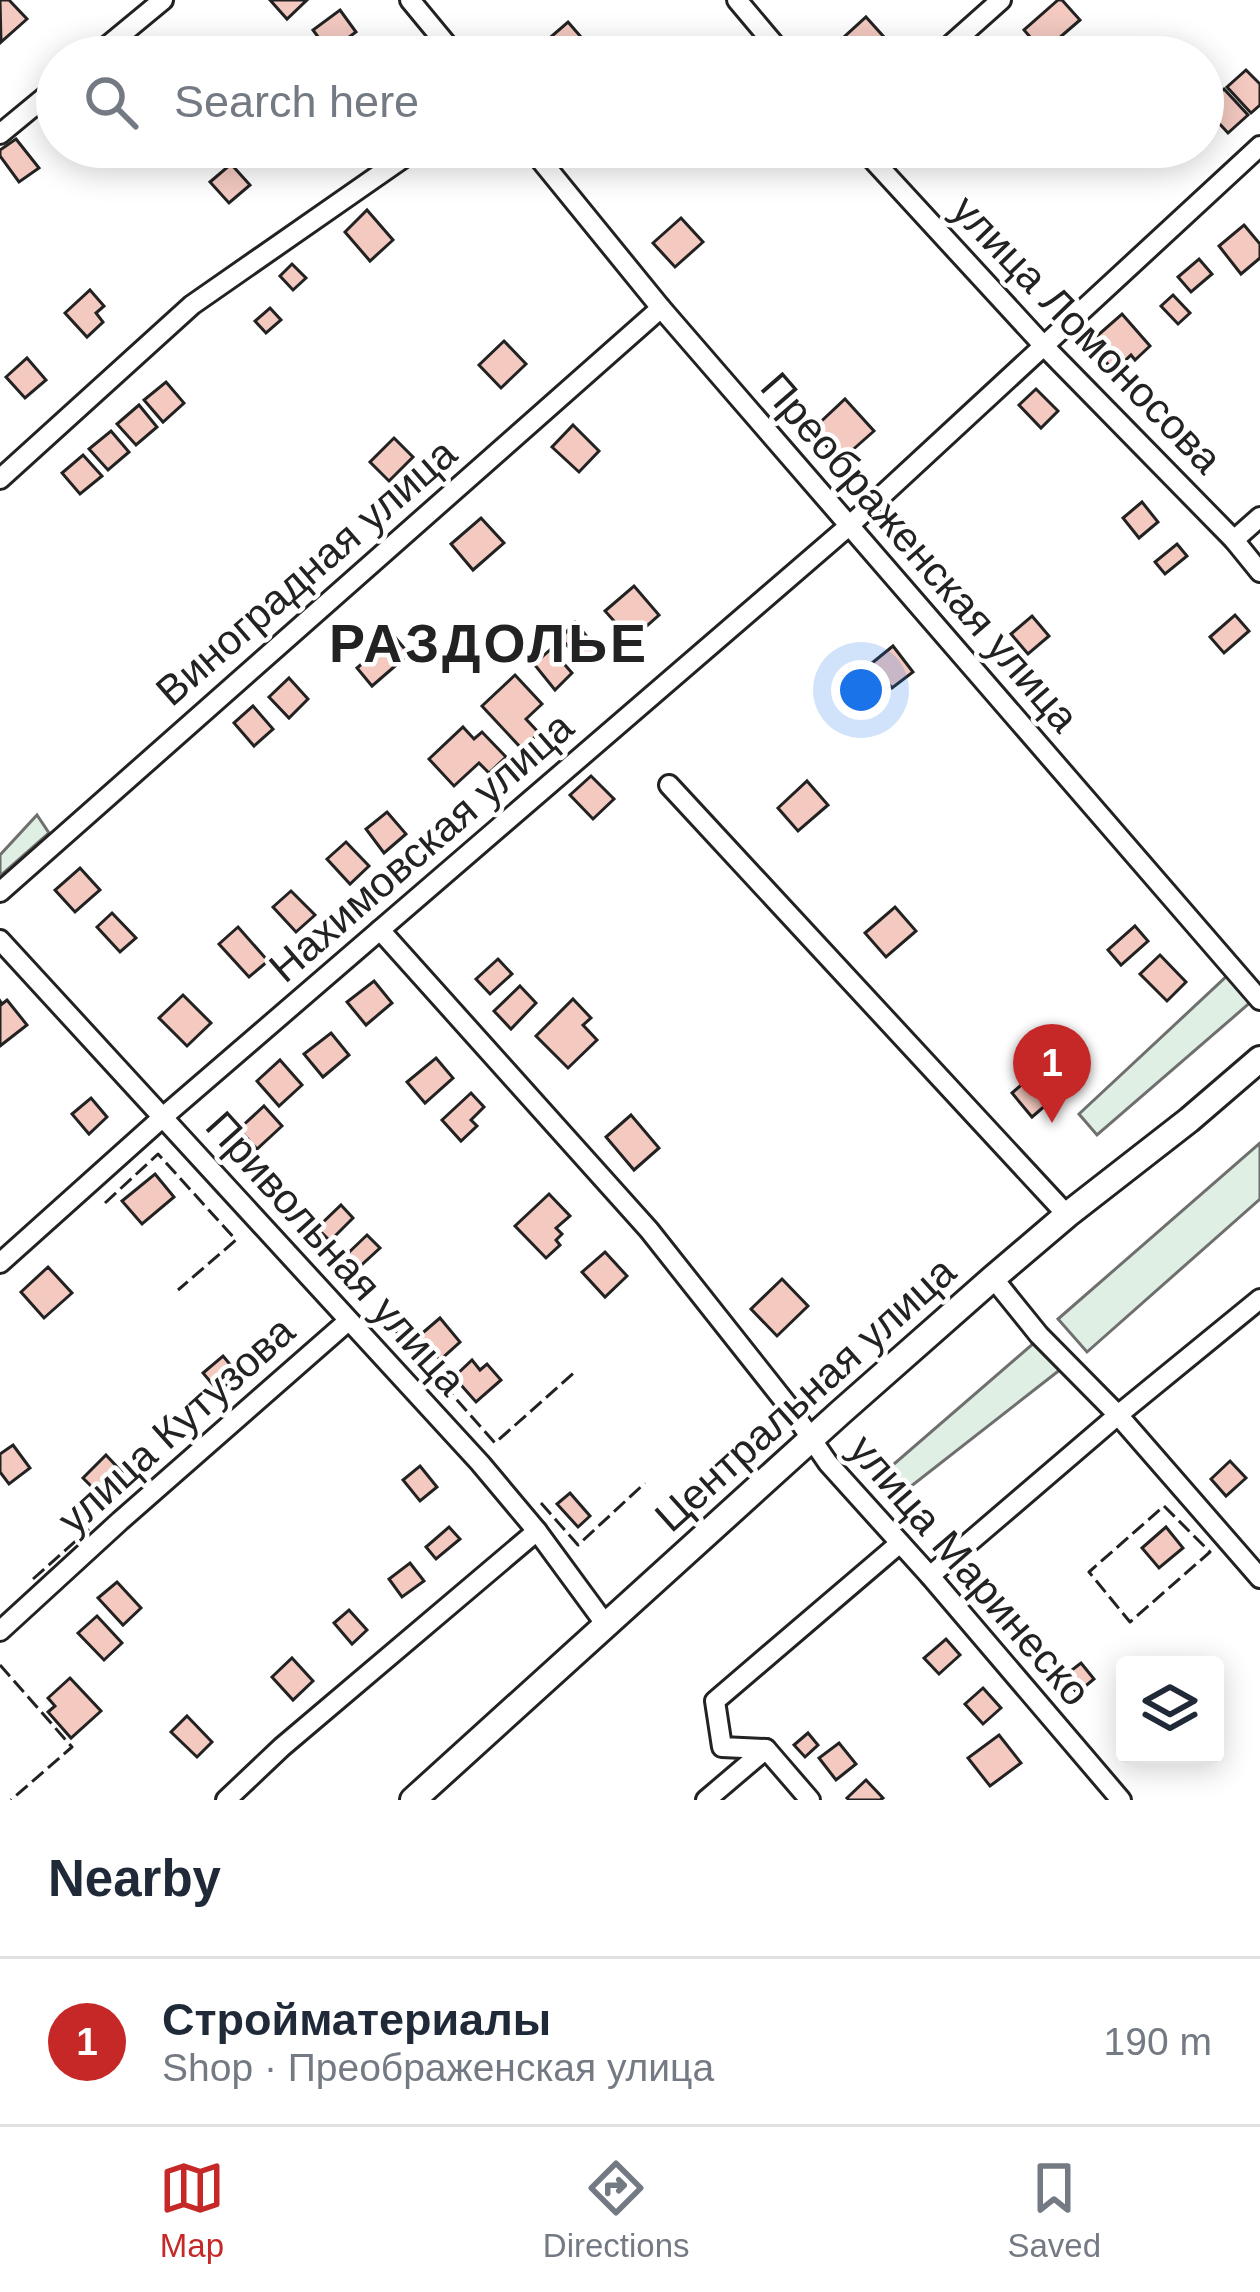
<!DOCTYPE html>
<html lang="en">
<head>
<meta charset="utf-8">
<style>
	body { margin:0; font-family:Helvetica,sans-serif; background:#f6f6f7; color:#1f2937 }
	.controls { position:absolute; right:36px; bottom:36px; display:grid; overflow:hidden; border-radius:12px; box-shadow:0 6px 30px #0003 }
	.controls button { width:108px; height:108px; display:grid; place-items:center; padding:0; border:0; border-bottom:3px solid #e0e1e3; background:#fff; color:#1f2937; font:60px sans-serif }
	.you { position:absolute; left:861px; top:690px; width:42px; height:42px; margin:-30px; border:9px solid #fff; border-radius:50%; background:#1a73e8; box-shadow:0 0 0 18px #1a73e833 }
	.badge { display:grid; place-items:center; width:78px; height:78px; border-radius:50%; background:#c62828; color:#fff; font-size:39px; font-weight:700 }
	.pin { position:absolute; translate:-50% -99px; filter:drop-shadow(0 3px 6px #0008) }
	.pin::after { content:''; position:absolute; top:63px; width:42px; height:36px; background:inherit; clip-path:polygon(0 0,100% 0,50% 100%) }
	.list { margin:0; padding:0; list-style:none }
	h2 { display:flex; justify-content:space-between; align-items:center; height:156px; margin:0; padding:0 48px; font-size:51px }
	h2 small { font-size:39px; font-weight:400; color:#747a83 }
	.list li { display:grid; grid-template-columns:78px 1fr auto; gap:36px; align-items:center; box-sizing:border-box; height:168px; padding:0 48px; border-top:3px solid #e0e1e3 }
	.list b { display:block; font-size:45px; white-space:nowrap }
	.list p { margin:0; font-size:39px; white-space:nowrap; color:#747a83 }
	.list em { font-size:39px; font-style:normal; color:#747a83 }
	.icon { flex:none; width:66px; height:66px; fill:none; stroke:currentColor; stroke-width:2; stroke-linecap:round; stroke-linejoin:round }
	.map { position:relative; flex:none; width:1260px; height:1800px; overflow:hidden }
	.search { position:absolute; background:#fff; box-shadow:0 6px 30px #0003; left:36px; right:36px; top:36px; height:132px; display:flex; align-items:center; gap:30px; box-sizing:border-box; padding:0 42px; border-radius:66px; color:#747a83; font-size:45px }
	.sheet { height:324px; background:#fff }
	nav { display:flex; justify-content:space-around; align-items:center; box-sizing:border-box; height:168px; border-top:3px solid #e0e1e3; background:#fff; font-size:33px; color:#747a83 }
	nav a { display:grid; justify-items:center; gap:6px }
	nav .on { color:#c62828 }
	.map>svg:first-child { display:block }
	.green { fill:#e0efe3; stroke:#6f6f6f; stroke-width:3 }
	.building { fill:#f3c9c0; stroke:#222; stroke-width:3 }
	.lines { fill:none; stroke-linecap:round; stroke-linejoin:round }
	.minor-casing { stroke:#222; stroke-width:24 }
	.major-casing { stroke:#222; stroke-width:30 }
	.minor { stroke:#fff; stroke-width:18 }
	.major { stroke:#fff; stroke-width:24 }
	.fence { stroke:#222; stroke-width:3; stroke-dasharray:15 6; stroke-linecap:butt }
	.labels { text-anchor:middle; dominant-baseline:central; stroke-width:9; stroke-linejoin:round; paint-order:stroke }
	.street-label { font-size:42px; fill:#222; stroke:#fff }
	.district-label { font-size:54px; font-weight:bold; letter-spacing:3px; fill:#222; stroke:#fff }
</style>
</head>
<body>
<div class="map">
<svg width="1260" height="1800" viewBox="0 0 1260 1800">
	<rect width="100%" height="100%" fill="#fff"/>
	<!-- green -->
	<g class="green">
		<polygon points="37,815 49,833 0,876 0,855"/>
		<polygon points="1228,975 1252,1001 1097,1135 1079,1114"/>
		<polygon points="1260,1143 1260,1199 1087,1352 1058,1319"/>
		<polygon points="1035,1342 1061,1369 896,1498 887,1470"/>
	</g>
	<!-- building -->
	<g class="building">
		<polygon points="0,0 9,0 27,19 1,42"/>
		<polygon points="270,0 307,0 287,19"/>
		<polygon points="1058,0 1062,0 1080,20 1043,52 1024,30"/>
		<polygon points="340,10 356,32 329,52 313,30"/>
		<polygon points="866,17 884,37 863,57 839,57 832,48"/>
		<polygon points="568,22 594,52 588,57 558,57 545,42"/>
		<polygon points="364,42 375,57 342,57"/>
		<polygon points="1003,45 1015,57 990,57"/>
		<polygon points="1246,70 1260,84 1260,105 1251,113 1227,87"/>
		<polygon points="1224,89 1248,115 1228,133 1204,107"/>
		<polygon points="16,139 39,168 19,182 0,156 0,150"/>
		<polygon points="231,164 250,185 229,203 210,182"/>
		<polygon points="367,210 393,240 370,261 345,232"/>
		<polygon points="681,218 703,242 675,267 653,243"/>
		<polygon points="1244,225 1260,244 1260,258 1241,274 1219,246"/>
		<polygon points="1199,259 1212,274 1191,292 1178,277"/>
		<polygon points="292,264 306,278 293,290 280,276"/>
		<polygon points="90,290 104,306 96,313 103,322 87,337 65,313"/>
		<polygon points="1173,295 1190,313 1178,324 1161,306"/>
		<polygon points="270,308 281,320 266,333 255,321"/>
		<polygon points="1122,314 1150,346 1135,360 1131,355 1114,371 1089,343"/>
		<polygon points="504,341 526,364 501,388 479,365"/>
		<polygon points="27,358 46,380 25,398 6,377"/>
		<polygon points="166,382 184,403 163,422 144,400"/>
		<polygon points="1036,389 1058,411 1041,428 1019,405"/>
		<polygon points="845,399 874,431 840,461 812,430"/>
		<polygon points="139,405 157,427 136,445 117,424"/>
		<polygon points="573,425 599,451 579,472 552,447"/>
		<polygon points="111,431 129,452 108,470 89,449"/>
		<polygon points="394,438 413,457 389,481 370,462"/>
		<polygon points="83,455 102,476 80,494 62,473"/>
		<polygon points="1142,502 1158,522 1139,538 1123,518"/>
		<polygon points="481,518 504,543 473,570 451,544"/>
		<polygon points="1177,544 1187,556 1165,574 1155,562"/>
		<polygon points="634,586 659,615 631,640 605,611"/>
		<polygon points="1235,615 1249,631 1224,653 1210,637"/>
		<polygon points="1032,616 1049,636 1028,654 1011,634"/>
		<polygon points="575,622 597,649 581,662 561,638"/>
		<polygon points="394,636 409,654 372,686 357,668"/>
		<polygon points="893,646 913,672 892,688 872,663"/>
		<polygon points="551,649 572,673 555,690 534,664"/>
		<polygon points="515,675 542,704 526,719 539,733 522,749 482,706"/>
		<polygon points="289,678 308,699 289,718 269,697"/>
		<polygon points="253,706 273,729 254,746 234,723"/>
		<polygon points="463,727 474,739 482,732 506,757 489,773 479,763 454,786 429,759"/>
		<polygon points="591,776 614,799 593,819 570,795"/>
		<polygon points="807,781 828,805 798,831 778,808"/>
		<polygon points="387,812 406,834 384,853 366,829"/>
		<polygon points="346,842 369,866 350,884 327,859"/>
		<polygon points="80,868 100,890 75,912 55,890"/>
		<polygon points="291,891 315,915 296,932 273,907"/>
		<polygon points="895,907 916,931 886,957 865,933"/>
		<polygon points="112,913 136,938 120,952 97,927"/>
		<polygon points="1135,926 1148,941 1121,965 1108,950"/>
		<polygon points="238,927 268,961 249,977 219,944"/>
		<polygon points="1160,955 1186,982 1167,1001 1140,974"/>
		<polygon points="498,959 512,974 490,994 476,979"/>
		<polygon points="374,981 392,1003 366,1025 347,1002"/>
		<polygon points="520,986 536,1003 511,1029 494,1011"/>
		<polygon points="183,995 211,1023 187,1046 159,1018"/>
		<polygon points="573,999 591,1018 583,1025 597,1040 568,1068 536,1036"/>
		<polygon points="7,1000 27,1025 0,1046 0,1001 2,1004"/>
		<polygon points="331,1033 349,1055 323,1077 304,1054"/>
		<polygon points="436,1058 453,1078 425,1103 407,1082"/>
		<polygon points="280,1060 302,1085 279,1106 257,1081"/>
		<polygon points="1034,1074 1054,1098 1032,1117 1012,1093"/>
		<polygon points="471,1093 484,1107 471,1120 477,1126 461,1141 442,1120"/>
		<polygon points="91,1098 107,1117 89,1134 72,1114"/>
		<polygon points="264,1106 282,1126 257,1149 239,1129"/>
		<polygon points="631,1115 659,1148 634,1170 606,1137"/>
		<polygon points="155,1174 174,1197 142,1224 122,1201"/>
		<polygon points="549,1194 570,1216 556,1228 562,1234 556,1240 560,1245 546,1258 515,1226"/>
		<polygon points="341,1205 353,1218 330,1241 317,1228"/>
		<polygon points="367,1235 380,1248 356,1270 344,1257"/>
		<polygon points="605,1252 627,1276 605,1297 582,1272"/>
		<polygon points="48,1267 72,1293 44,1318 21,1292"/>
		<polygon points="782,1279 808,1306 777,1336 751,1309"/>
		<polygon points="403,1318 412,1328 401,1337 392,1327"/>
		<polygon points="440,1318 460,1342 440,1360 419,1336"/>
		<polygon points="223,1356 239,1375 219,1392 203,1373"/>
		<polygon points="472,1360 480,1370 487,1364 501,1380 476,1402 454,1377"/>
		<polygon points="13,1445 30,1468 9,1484 0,1472 0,1454"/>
		<polygon points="106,1455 122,1472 99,1494 83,1478"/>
		<polygon points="1230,1461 1246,1478 1226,1496 1211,1479"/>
		<polygon points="420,1466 437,1487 420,1501 403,1480"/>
		<polygon points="570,1493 590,1516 578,1527 557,1504"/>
		<polygon points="449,1527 460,1539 436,1559 426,1547"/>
		<polygon points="1166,1527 1183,1548 1159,1568 1142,1548"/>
		<polygon points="410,1563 424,1581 402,1597 389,1579"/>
		<polygon points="117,1582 141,1608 123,1625 98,1598"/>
		<polygon points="349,1610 367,1630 352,1644 334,1623"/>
		<polygon points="97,1616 122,1643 104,1660 78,1633"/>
		<polygon points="946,1639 960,1655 939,1674 924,1658"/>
		<polygon points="292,1658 313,1681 293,1700 272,1677"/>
		<polygon points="1081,1663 1094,1679 1077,1693 1064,1676"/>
		<polygon points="70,1678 101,1711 71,1738 48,1712 55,1706 48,1698"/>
		<polygon points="983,1688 1001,1708 983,1724 965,1704"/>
		<polygon points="187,1716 212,1742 197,1757 171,1732"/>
		<polygon points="808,1733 818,1745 805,1757 794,1745"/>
		<polygon points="999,1735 1021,1763 990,1786 968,1758"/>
		<polygon points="839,1743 856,1764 836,1780 819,1758"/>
		<polygon points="866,1780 883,1798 880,1800 849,1800 847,1798"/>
	</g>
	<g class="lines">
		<defs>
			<g id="minor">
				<polyline points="410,0 457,57"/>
				<polyline points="737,0 785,57"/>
				<polyline points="94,57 163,0"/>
				<polyline points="937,57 1001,0"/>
				<polyline points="0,134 57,87"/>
				<polyline points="530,147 661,308 1260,1000"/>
				<polyline points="861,147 1043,345 1234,540 1260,572"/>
				<polyline points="0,479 192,305 419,147"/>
				<polyline points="1234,540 1260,517"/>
				<polyline points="669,785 1067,1215"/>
				<polyline points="0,892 661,308"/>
				<polyline points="380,930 649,1230 793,1412 828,1463 930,1576 1121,1800"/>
				<polyline points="0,940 480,1463 537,1531 606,1625"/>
				<polyline points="0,1263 163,1117 850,525 1260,146"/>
				<polyline points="993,1278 1039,1335 1118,1415 1260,1578"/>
				<polyline points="930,1576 1118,1415 1260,1299"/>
				<polyline points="0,1631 120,1521 347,1322"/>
				<polyline points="766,1749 810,1800"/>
				<polyline points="226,1800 282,1747 537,1531"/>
				<polyline points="706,1800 766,1749 722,1747 715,1701 900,1543"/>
			</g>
			<polyline id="major" points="413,1800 841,1412 993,1278 1067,1215 1189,1120 1260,1059"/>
		</defs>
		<!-- minor casing -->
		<use href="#minor" class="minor-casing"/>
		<!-- major casing -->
		<use href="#major" class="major-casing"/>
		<!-- minor -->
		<use href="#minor" class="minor"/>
		<!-- major -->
		<use href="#major" class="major"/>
		<!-- fence -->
		<g class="fence">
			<polyline points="105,1203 158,1154 236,1240 178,1290"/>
			<polyline points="401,1337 495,1443 577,1370"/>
			<polyline points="541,1503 578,1545 645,1483"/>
			<polygon points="1164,1506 1210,1552 1130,1622 1089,1572"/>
			<polyline points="33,1579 89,1529"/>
			<polyline points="0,1665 72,1747 11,1800"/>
		</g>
	</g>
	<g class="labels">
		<!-- street labels -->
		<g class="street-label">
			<text transform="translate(1087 334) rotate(46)">улица Ломоносова</text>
			<text transform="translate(920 552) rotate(49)">Преображенская улица</text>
			<text transform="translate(306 572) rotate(-41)">Виноградная улица</text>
			<text transform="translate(421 847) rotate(-41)">Нахимовская улица</text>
			<text transform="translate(336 1253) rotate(48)">Привольная улица</text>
			<text transform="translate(805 1394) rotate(-42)">Центральная улица</text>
			<text transform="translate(176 1425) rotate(-42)">улица Кутузова</text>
			<text transform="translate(970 1570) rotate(49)">улица Маринеско</text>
		</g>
		<!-- district labels -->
		<g class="district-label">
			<text x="489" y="643">РАЗДОЛЬЕ</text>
		</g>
	</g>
</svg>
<div class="controls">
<button><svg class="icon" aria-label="layers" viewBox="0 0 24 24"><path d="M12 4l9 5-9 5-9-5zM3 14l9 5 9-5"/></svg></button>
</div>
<div class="you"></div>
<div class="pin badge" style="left:1052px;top:1123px">1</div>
<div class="search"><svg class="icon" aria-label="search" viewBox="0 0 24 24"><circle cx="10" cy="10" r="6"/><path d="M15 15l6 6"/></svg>Search here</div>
</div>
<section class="sheet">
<h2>Nearby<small></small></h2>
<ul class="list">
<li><span class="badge">1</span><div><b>Стройматериалы</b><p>Shop · Преображенская улица</p></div><em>190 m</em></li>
</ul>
</section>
<nav>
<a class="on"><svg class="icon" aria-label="map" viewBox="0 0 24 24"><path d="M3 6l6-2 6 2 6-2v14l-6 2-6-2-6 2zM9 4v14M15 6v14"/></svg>Map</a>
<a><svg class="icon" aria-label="directions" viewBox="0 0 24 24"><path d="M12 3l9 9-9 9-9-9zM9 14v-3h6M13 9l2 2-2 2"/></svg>Directions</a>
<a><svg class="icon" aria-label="saved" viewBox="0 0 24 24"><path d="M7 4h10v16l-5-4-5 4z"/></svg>Saved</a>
</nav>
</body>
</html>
